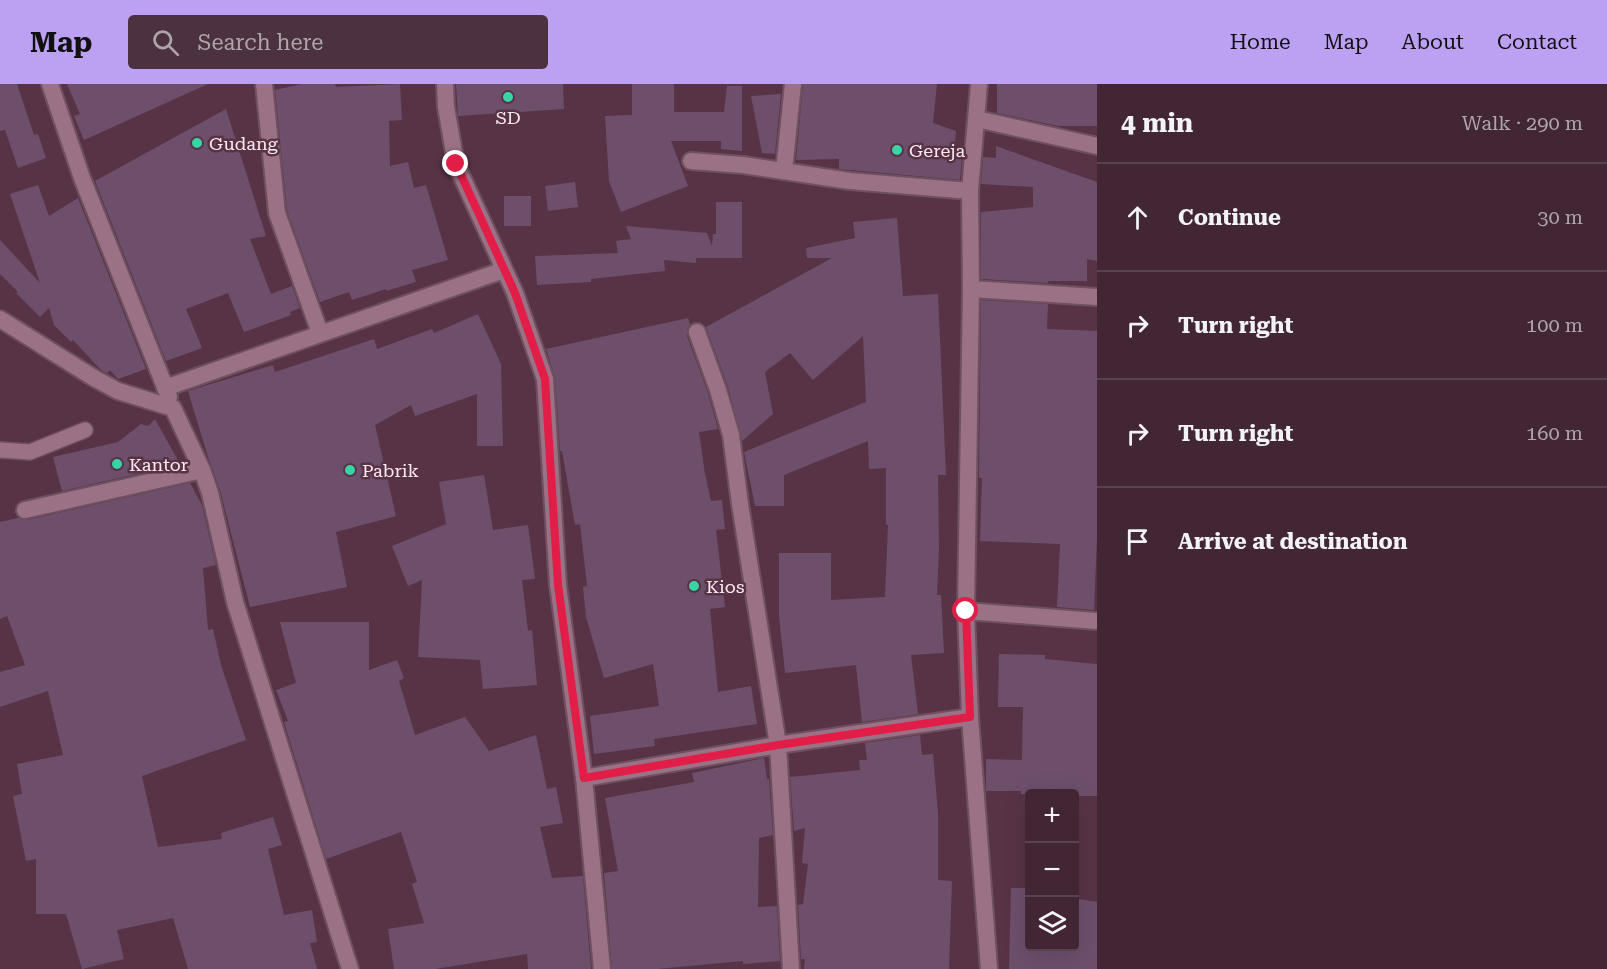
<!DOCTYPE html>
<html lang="en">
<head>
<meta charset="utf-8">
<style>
	body { margin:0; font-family:"Roboto Serif",serif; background:#4c3240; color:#f1f3f6 }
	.controls { position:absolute; right:18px; bottom:18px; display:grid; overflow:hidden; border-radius:6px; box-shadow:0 6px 24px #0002 }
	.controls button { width:54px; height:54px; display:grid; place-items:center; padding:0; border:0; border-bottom:2px solid #5a434f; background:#422634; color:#f1f3f6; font:30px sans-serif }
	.stop { position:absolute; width:18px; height:18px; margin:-14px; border:4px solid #e11d48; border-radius:50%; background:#fff }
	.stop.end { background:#e11d48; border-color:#fff; box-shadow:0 2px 6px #0008 }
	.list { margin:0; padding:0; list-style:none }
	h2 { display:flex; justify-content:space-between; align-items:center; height:78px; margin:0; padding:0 24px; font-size:26px }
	h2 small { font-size:20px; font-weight:400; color:#aea5ac }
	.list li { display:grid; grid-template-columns:39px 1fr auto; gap:18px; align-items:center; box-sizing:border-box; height:108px; padding:0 24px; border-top:2px solid #5a434f }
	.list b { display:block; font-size:22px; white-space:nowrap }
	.list em { font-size:20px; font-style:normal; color:#aea5ac }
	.icon { flex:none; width:33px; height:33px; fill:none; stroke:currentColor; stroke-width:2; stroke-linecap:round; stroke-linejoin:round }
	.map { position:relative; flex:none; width:1097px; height:885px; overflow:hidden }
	header { display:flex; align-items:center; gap:36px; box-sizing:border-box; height:84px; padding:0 30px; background:#bca0f2; color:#111 }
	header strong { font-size:28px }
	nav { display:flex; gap:33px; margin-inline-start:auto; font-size:21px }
	.search { width:420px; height:54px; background:#4c3240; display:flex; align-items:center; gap:15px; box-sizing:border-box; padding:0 21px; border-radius:6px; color:#aea5ac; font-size:22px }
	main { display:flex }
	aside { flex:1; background:#422634 }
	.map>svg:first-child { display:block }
	.building { fill:#6d4f6c }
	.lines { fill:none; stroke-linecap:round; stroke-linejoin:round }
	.service-casing { stroke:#6e505f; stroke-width:18 }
	.minor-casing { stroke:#6e505f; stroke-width:20 }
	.service { stroke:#9a7185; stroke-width:15 }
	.minor { stroke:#9a7185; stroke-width:16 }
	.route { stroke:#e11d48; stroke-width:8 }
	.poi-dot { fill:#38d4a6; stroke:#583346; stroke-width:2 }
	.labels { text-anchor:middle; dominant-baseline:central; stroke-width:5; stroke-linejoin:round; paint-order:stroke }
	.poi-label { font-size:18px; fill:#fdeaf2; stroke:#583346; text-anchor:start }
</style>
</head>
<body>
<header>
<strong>Map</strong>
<div class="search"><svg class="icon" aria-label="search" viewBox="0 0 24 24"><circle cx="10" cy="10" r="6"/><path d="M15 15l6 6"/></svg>Search here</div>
<nav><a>Home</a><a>Map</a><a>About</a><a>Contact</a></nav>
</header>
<main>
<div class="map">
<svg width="1097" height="885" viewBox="0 0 1097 885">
	<rect width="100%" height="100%" fill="#583346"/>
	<!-- building -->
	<g class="building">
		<polygon points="0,0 17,0 34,51 38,50 46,74 18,84 5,46 0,47"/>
		<polygon points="67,0 208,0 84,56 74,32 80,30"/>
		<polygon points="302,0 335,0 336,3 400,0 402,36 389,37 390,82 408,78 414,104 426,101 448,176 412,186 416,198 386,207 386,205 352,216 349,208 320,218 287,127 275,6"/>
		<polygon points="456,0 563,0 564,25 458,32"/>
		<polygon points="632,0 674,0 674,28 724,28 727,2 742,2 742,67 721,65 721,57 671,57 688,102 621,128 609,97 605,32 632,31"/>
		<polygon points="803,0 937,0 933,39 956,47 954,72 962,72 960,96 839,85 839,75 796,76"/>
		<polygon points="997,0 1097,0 1097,42 1058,42 997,29"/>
		<polygon points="781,10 775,70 762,69 751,12"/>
		<polygon points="226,25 266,152 250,155 271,210 292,202 300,224 290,228 291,231 244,248 228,209 186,225 202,264 166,277 95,97"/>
		<polygon points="996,62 1097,98 1097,177 1087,175 1087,197 1048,197 1048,199 981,195 981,128 1033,123 1033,103 981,100 983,73 996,74"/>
		<polygon points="575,98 578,123 548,127 545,102"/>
		<polygon points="38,101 49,132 78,114 146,285 118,295 110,286 107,289 101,286 73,256 71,258 54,241 49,224 40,233 16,209 18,208 0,190 0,156 40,199 10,110"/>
		<rect x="504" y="112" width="27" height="30"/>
		<polygon points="716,118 742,118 742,174 696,174 696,179 664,176 665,187 591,195 591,198 537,201 535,172 618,169 616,157 631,155 626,142 707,149 712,162 713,150 716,150"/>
		<polygon points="897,134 903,212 938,210 946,391 938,391 939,464 937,511 941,511 944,569 911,571 918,630 862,638 856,581 785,589 779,532 779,469 831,469 831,516 885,513 888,441 886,441 886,384 869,385 868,357 784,391 784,422 755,422 744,368 866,318 863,252 813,296 790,269 765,288 773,330 742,357 728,303 706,243 832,174 807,174 806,164 855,154 853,138"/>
		<polygon points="981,216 1048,220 1047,245 1097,247 1097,453 1094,526 1057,523 1060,460 980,457 982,394 979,394"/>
		<polygon points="478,230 501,280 503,362 477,362 477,310 415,332 411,321 375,341 396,432 336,448 347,503 250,523 220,406 208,373 188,307 273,281 275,288 374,255 377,265 432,245 434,249"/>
		<polygon points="688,234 690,240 687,246 687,252 708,309 718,345 699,348 705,390 711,417 722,416 725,445 716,446 725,523 710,525 718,608 751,602 757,640 654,655 655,662 594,670 590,632 659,622 653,580 604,594 586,533 583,503 587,502 580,440 575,441 562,367 560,367 555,294 546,265"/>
		<polygon points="155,335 180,380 62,407 53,373 118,358 141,340 148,342"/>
		<polygon points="484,391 493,446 528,441 535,495 522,496 528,547 532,546 537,601 483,605 480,576 418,573 422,496 408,502 392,462 446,440 439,398"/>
		<polygon points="190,399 202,421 216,481 203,484 208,546 213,545 221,581 246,656 142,692 158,763 222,755 221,749 273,733 282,761 268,765 284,831 312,826 317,858 310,859 317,885 188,885 173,834 117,846 124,875 82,885 66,830 36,830 36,775 26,777 13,712 22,710 17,680 63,671 48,607 0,623 0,588 25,581 7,532 0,535 0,438 18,434 27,436"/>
		<polygon points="280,538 369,538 369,586 397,576 404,594 399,597 415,651 465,633 489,667 536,651 547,705 556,703 563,739 540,743 552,794 583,792 591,885 528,885 527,870 435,885 394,885 388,845 424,839 412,800 417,798 401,748 326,775 284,638 288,637 276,606 296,599"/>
		<polygon points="999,570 1045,571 1045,575 1097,580 1097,712 1074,712 1074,710 1021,710 1021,707 986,707 986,675 1022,676 1023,623 998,623"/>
		<polygon points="920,651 922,671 933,670 938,729 938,796 952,797 949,885 804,885 805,875 801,875 798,821 803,820 808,780 802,779 805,744 794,747 790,693 860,686 859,676 867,676 865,659"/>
		<polygon points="764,674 767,695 769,695 773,751 759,754 758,823 777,822 780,877 743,880 743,877 657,885 612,885 604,789 618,787 605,714 694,698 692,689"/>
		<polygon points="1011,804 1029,804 1029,862 1074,862 1074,814 1097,818 1097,885 1009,885"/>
	</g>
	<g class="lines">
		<defs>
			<polyline id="service" points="0,366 30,368 85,346"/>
			<g id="minor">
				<polyline points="50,0 82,94 169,313"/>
				<polyline points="264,0 277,129 320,249"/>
				<polyline points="445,0 446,23 456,80 515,209 545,295 558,501 584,694 602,885"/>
				<polyline points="979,0 970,107 971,205 966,527 970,633 989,885"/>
				<polyline points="977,35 1097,62"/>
				<polyline points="691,77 743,81 850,97 970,107"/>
				<polyline points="784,87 793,0"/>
				<polyline points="971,205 1097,213"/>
				<polyline points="0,235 94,294 118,307 173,324 202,386 210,409 235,518 350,885"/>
				<polyline points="697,248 718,306 731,351 740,420 778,661 791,885"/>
				<polyline points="165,304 504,186"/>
				<polyline points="25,426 202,386"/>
				<polyline points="966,527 1097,537"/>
				<polyline points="584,694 778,661 970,633"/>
			</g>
		</defs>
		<!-- service casing -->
		<use href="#service" class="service-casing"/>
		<!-- minor casing -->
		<use href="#minor" class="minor-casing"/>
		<!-- service -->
		<use href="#service" class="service"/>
		<!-- minor -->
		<use href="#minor" class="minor"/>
	</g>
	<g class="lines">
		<!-- route -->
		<polyline class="route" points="456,80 515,209 545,295 558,501 584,694 778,661 970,633 966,527"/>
	</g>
	<!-- markers -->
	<g class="poi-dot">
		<circle cx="508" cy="13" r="6"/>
		<circle cx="197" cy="59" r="6"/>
		<circle cx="897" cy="66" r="6"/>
		<circle cx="117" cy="380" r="6"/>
		<circle cx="350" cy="386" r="6"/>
		<circle cx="694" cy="502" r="6"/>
	</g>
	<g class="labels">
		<!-- poi labels -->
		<g class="poi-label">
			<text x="508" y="33" text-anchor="middle">SD</text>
			<text x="209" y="59">Gudang</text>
			<text x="909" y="66">Gereja</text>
			<text x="129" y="380">Kantor</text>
			<text x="362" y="386">Pabrik</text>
			<text x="706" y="502">Kios</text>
		</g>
	</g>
</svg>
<div class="controls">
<button>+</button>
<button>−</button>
<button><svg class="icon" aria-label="layers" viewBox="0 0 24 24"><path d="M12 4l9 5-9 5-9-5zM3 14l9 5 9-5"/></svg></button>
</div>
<div class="stop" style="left:966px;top:527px"></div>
<div class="stop end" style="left:456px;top:80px"></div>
</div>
<aside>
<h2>4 min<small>Walk · 290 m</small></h2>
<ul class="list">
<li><svg class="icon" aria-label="ahead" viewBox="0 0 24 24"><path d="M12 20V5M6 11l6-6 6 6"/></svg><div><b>Continue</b></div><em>30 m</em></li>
<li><svg class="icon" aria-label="right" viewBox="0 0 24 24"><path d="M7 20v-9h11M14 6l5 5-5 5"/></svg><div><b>Turn right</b></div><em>100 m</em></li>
<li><svg class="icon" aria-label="right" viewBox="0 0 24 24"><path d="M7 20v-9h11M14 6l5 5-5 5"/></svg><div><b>Turn right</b></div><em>160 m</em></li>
<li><svg class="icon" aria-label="arrive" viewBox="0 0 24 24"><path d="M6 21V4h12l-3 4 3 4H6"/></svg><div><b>Arrive at destination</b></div></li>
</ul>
</aside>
</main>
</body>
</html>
